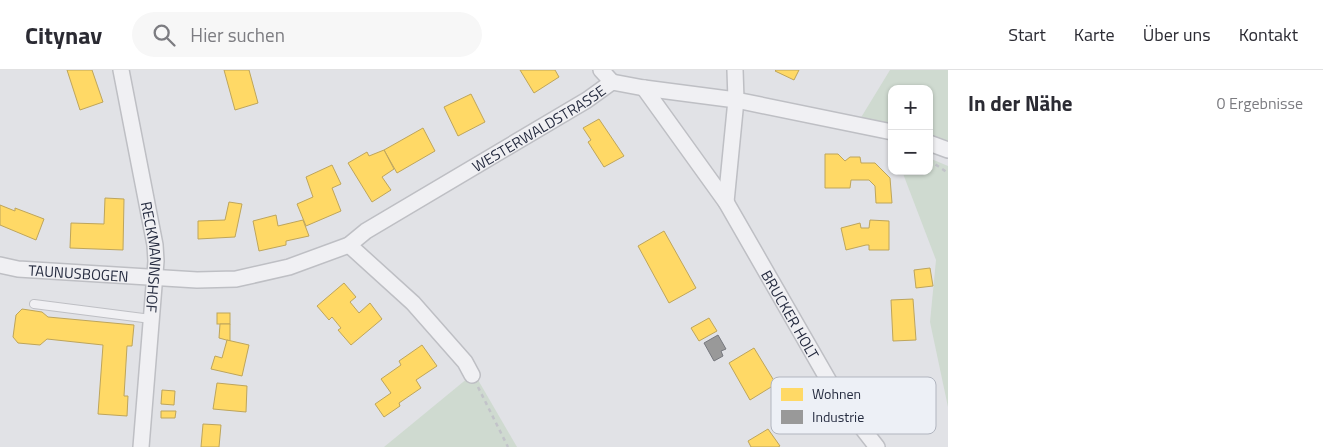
<!DOCTYPE html>
<html lang="de">
<head>
<meta charset="utf-8">
<style>
	body { margin:0; font-family:"Titillium Web",sans-serif; background:#f7f7f7; color:#2b2b33 }
	.controls { position:absolute; right:15px; top:15px; display:grid; overflow:hidden; border-radius:10px; box-shadow:0 1px 4px #0004 }
	.controls button { width:45px; height:45px; display:grid; place-items:center; padding:0; border:0; border-bottom:1px solid #e1e1e2; background:#fff; color:#2b2b33; font:25px sans-serif }
	.list { margin:0; padding:0; list-style:none }
	h2 { display:flex; justify-content:space-between; align-items:center; height:65px; margin:0; padding:0 20px; font-size:21px }
	h2 small { font-size:16px; font-weight:400; color:#7c7c81 }
	.icon { flex:none; width:28px; height:28px; fill:none; stroke:currentColor; stroke-width:2; stroke-linecap:round; stroke-linejoin:round }
	.map { position:relative; flex:none; width:948px; height:377px; overflow:hidden }
	header { display:flex; align-items:center; gap:30px; box-sizing:border-box; height:70px; padding:0 25px; background:#fff; border-bottom:1px solid #e1e1e2 }
	header strong { font-size:24px }
	nav { display:flex; gap:28px; margin-inline-start:auto; font-size:18px }
	.search { width:350px; height:45px; background:#f7f7f7; display:flex; align-items:center; gap:12px; box-sizing:border-box; padding:0 18px; border-radius:28px; color:#7c7c81; font-size:19px }
	main { display:flex }
	aside { flex:1; background:#fff }
	.map>svg:first-child { display:block }
	.green { fill:#cfdad0 }
	.homes { fill:#ffd966; stroke:#bea55b }
	.industry { fill:#999; stroke:#76787e }
	.lines { fill:none; stroke-linecap:round; stroke-linejoin:round }
	.lane-casing { stroke:#bebfc4; stroke-width:10 }
	.street-casing { stroke:#bebfc4; stroke-width:18 }
	.path { stroke:#c2c3c9; stroke-width:2.5; stroke-dasharray:4 4; stroke-linecap:butt }
	.lane { stroke:#f0f0f3; stroke-width:8 }
	.street { stroke:#f0f0f3; stroke-width:15 }
	.labels { text-anchor:middle; dominant-baseline:central; stroke-width:5; stroke-linejoin:round; paint-order:stroke }
	.street-label { font-size:15px; fill:#262c40; stroke:#edf0f6 }
	.key { fill:#edf0f6; stroke:#b1b5bf; stroke-width:1 }
	.key-label { font-size:14px; fill:#262c40 }
</style>
</head>
<body>
<header>
<strong>Citynav</strong>
<div class="search"><svg class="icon" aria-label="search" viewBox="0 0 24 24"><circle cx="10" cy="10" r="6"/><path d="M15 15l6 6"/></svg>Hier suchen</div>
<nav><a>Start</a><a>Karte</a><a>Über uns</a><a>Kontakt</a></nav>
</header>
<main>
<div class="map">
<svg width="948" height="377" viewBox="0 0 948 377">
	<rect width="100%" height="100%" fill="#e1e2e6"/>
	<!-- green -->
	<g class="green">
		<polygon points="890,0 948,0 948,85 929,80 929,19 892,19 892,70 854,59"/>
		<polygon points="929,88 948,96 948,337 930,252 936,190 902,101 929,101"/>
		<polygon points="474,303 517,377 384,377"/>
	</g>
	<!-- homes -->
	<g class="homes">
		<polygon points="67,0 92,0 103,32 80,40"/>
		<polygon points="224,0 249,0 258,33 235,40"/>
		<polygon points="520,0 555,0 559,7 534,23"/>
		<polygon points="776,0 799,0 794,10 775,1"/>
		<polygon points="471,24 485,52 458,66 444,37"/>
		<polygon points="599,49 624,86 604,97 588,72 591,70 583,58"/>
		<polygon points="423,58 435,81 397,103 384,80"/>
		<polygon points="384,80 394,99 382,107 391,120 372,132 348,93 367,82 369,86"/>
		<polygon points="825,84 838,84 845,91 850,87 860,87 861,93 875,93 890,108 892,133 876,133 875,116 869,110 851,110 850,118 825,118"/>
		<polygon points="332,95 341,114 332,118 341,141 306,156 297,134 313,127 306,107"/>
		<polygon points="105,128 124,129 123,180 70,178 71,153 104,154"/>
		<polygon points="229,132 242,134 235,167 198,169 198,151 225,150"/>
		<polygon points="0,135 15,141 15,138 44,149 36,170 0,155"/>
		<polygon points="276,145 278,156 303,150 309,166 286,171 286,175 259,181 253,151"/>
		<polygon points="870,150 889,151 889,180 869,180 869,175 866,175 846,180 841,158 860,153 861,158 869,158"/>
		<polygon points="664,161 696,218 669,233 638,176"/>
		<polygon points="930,198 933,216 916,218 914,200"/>
		<polygon points="344,213 356,227 350,232 359,243 370,233 382,249 351,275 338,260 341,258 332,247 329,250 317,236"/>
		<polygon points="913,229 916,270 893,271 891,230"/>
		<polygon points="22,239 42,242 48,247 134,255 132,276 127,276 124,326 128,326 127,346 98,344 103,275 47,269 40,275 18,273 13,267 16,245"/>
		<rect x="217" y="243" width="13" height="11"/>
		<polygon points="709,248 717,261 699,271 691,258"/>
		<polygon points="220,254 230,254 230,271 219,268"/>
		<polygon points="227,270 249,275 242,306 211,299 215,286 222,288"/>
		<polygon points="422,275 437,296 416,310 421,318 399,333 400,336 384,347 375,334 391,323 381,309 401,295 399,291"/>
		<polygon points="754,278 776,314 750,330 729,293"/>
		<polygon points="217,313 247,316 246,342 213,339"/>
		<polygon points="162,320 175,321 174,335 161,334"/>
		<polygon points="161,341 176,341 175,348 161,348"/>
		<polygon points="203,354 221,355 219,377 201,377"/>
		<polygon points="768,359 780,376 778,377 751,377 748,371"/>
	</g>
	<!-- industry -->
	<polygon class="industry" points="718,265 726,279 721,281 723,286 714,291 704,273"/>
	<g class="lines">
		<defs>
			<polyline id="lane" points="34,234 151,249"/>
			<g id="street">
				<path id="s1" d="M121,0L155,175L156,191L141,377"/>
				<polyline points="601,0 612,12"/>
				<path id="s2" d="M644,18L726,132L838,327L877,377"/>
				<polyline points="929,73 948,80"/>
				<polyline points="726,132 736,30 735,0"/>
				<polyline points="349,175 413,233 465,292 472,305"/>
				<path id="s3" d="M0,195L18,199L197,210L236,209L289,197L349,175L366,161L587,30L612,12L644,18L736,30L892,62"/>
			</g>
		</defs>
		<!-- lane casing -->
		<use href="#lane" class="lane-casing"/>
		<!-- street casing -->
		<use href="#street" class="street-casing"/>
		<!-- path -->
		<g class="path">
			<polyline points="929,90 948,103"/>
			<polyline points="478,317 508,377"/>
		</g>
		<!-- lane -->
		<use href="#lane" class="lane"/>
		<!-- street -->
		<use href="#street" class="street"/>
	</g>
	<g class="labels">
		<!-- street labels -->
		<g class="street-label">
			<text stroke="none"><textPath href="#s3" startOffset="578">WESTERWALDSTRASSE</textPath></text>
			<text stroke="none"><textPath href="#s1" startOffset="190">RECKMANNSHOF</textPath></text>
			<text stroke="none"><textPath href="#s3" startOffset="79">TAUNUSBOGEN</textPath></text>
			<text stroke="none"><textPath href="#s2" startOffset="270">BRUCKER HOLT</textPath></text>
		</g>
	</g>
	<!-- legend -->
	<rect x="771" y="307" width="165" height="57" rx="8" class="key"/>
	<rect x="781" y="318" width="22" height="13" fill="#ffd966"/>
	<rect x="781" y="340" width="22" height="14" fill="#999"/>
	<g class="key-label">
		<text x="812" y="329">Wohnen</text>
		<text x="812" y="352">Industrie</text>
	</g>
</svg>
<div class="controls">
<button>+</button>
<button>−</button>
</div>
</div>
<aside>
<h2>In der Nähe<small>0 Ergebnisse</small></h2>
<ul class="list">
</ul>
</aside>
</main>
</body>
</html>
